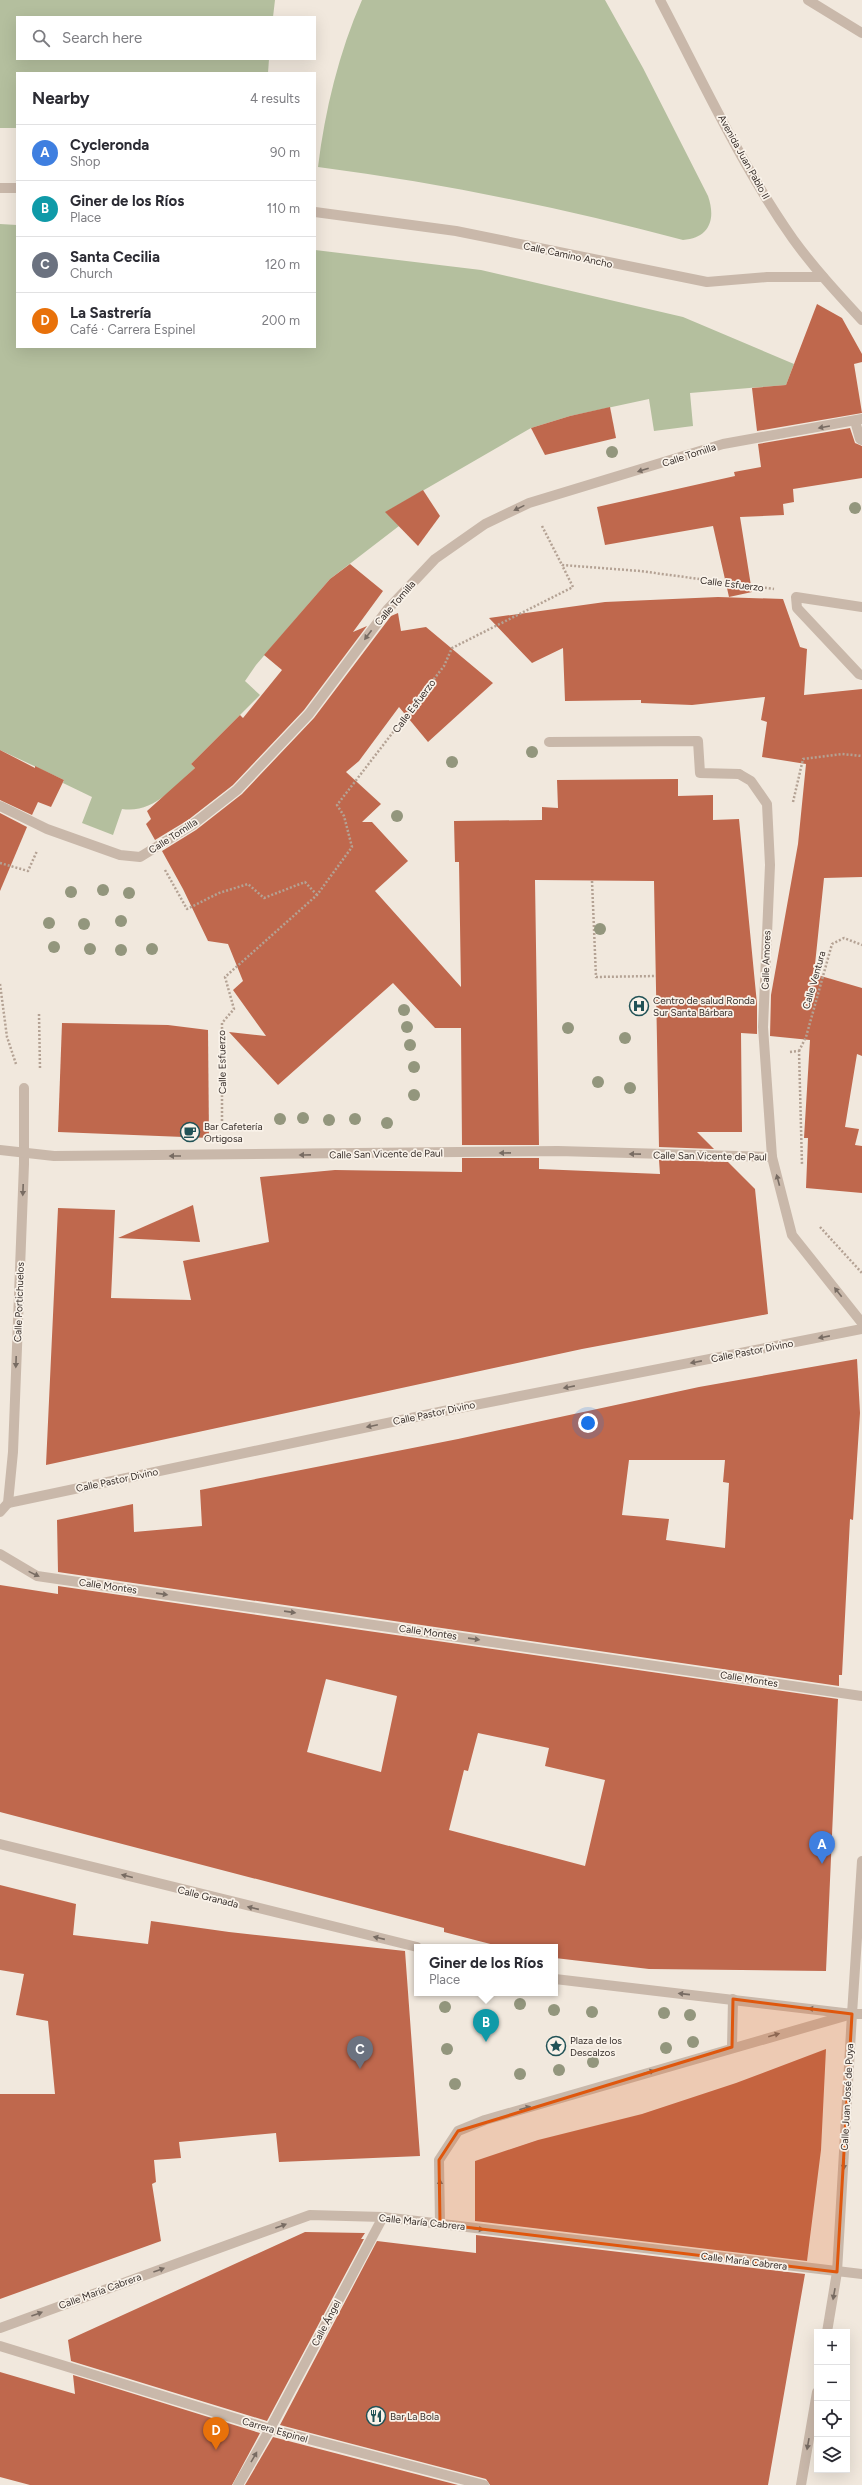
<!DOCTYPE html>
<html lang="en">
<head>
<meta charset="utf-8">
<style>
	body { margin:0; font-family:Figtree,sans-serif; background:#f7f7f7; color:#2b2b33 }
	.controls { position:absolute; right:12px; bottom:12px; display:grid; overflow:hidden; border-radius:0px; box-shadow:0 4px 16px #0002 }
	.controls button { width:36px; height:36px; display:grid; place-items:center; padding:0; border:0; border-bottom:1px solid #e1e1e2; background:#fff; color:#2b2b33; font:20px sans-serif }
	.you { position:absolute; left:588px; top:1423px; width:14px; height:14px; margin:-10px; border:3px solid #fff; border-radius:50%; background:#1a73e8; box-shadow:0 0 0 6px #1a73e833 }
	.badge { display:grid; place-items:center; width:26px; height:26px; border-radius:50%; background:#111827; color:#fff; font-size:13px; font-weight:700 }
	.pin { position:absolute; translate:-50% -33px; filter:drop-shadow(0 1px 2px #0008) }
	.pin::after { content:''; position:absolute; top:21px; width:14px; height:12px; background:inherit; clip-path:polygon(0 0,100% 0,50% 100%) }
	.popup { position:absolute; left:414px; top:1944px; width:144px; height:52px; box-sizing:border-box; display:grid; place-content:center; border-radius:0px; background:#fff; filter:drop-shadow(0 1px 3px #0005); font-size:13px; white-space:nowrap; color:#7c7c81 }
	.popup b { font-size:15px; color:#2b2b33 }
	.popup::after { content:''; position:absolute; left:50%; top:100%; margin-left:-8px; border:8px solid transparent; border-top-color:#fff }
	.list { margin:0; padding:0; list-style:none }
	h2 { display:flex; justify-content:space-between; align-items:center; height:52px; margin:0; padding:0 16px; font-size:17px }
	h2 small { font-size:13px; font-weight:400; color:#7c7c81 }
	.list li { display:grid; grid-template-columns:26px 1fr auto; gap:12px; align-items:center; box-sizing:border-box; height:56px; padding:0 16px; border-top:1px solid #e1e1e2 }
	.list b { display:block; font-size:15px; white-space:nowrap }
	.list p { margin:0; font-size:13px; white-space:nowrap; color:#7c7c81 }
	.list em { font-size:13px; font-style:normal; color:#7c7c81 }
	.icon { flex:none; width:22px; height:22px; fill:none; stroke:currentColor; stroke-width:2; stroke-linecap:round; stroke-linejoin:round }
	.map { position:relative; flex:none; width:862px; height:2485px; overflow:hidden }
	.search { position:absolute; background:#fff; box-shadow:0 4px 16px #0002; left:16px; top:16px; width:300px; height:44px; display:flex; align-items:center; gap:10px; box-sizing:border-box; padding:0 14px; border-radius:0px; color:#7c7c81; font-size:15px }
	.panel { position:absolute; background:#fff; box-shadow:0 4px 16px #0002; left:16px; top:72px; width:300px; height:276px; border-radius:0px }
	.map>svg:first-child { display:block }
	.green { fill:#b4bf9e }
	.building { fill:#bf684d; fill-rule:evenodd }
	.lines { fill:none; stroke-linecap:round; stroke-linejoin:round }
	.path { stroke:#b4a294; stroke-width:2.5; stroke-dasharray:2 2; stroke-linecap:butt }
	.service { stroke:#c9b8aa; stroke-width:10 }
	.pedestrian { stroke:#c9b8aa; stroke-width:10 }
	.minor { stroke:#c9b8aa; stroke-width:10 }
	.tertiary { stroke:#c9b8aa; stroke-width:10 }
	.tree { fill:#93967d }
	.oneway { fill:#786c63 }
	.marked { fill:#df570d; fill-opacity:0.2; stroke:#df570d; stroke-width:3; stroke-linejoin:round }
	.labels { text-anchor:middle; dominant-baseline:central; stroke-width:3.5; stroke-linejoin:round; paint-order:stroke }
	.street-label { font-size:10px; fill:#362d29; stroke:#f9f2e9 }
	.poi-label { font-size:10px; fill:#362d29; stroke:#f9f2e9; text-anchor:start }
</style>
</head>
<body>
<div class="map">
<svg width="862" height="2485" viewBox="0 0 862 2485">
	<rect width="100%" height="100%" fill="#f1e8dd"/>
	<!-- green -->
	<g class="green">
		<polygon points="0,0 275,0 273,17 17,17 17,59 269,59 268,73 17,73 17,128 0,128"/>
		<path d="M362,0H605L643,68L708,196C716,219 710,238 683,240C563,208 441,183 318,167C325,110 339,52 362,0Z"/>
		<path d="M0,224L17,225V347H315V250L481,270L683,317L794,364L786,385L690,393L693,426L654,431L649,399L570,416L531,428L386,512L399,526L330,579L256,665L245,681L260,695L191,764L195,768C174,787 153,814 122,809L113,835L82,823L92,797L63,783L64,780L0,750Z"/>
	</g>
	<!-- building -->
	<g class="building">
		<polygon points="817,304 842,318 862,354 862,362 854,364 862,413 757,431 752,388 786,385"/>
		<polygon points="610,407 616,438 545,455 531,428 570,416"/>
		<polygon points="850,428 855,443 862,446 862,478 793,489 794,502 783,504 784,515 740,517 752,592 729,597 713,526 605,545 597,507 735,476 734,472 761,467 758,444"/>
		<polygon points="423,490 440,516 418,546 385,512"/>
		<polygon points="350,564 383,591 353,632 367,626 304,710 233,785 188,820 155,840 146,824 151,819 147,811 195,768 191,764 240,715 243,718 282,670 264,655 330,579"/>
		<polygon points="718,597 783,599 800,647 807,649 804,695 862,689 862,877 824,878 814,974 862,988 862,1056 857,1054 845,1127 859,1129 855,1145 862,1146 862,1193 806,1188 808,1138 804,1138 810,1040 770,1036 771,995 798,844 806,764 762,757 767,722 761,720 765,697 692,705 641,703 641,700 565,701 563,648 532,663 489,618 605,602"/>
		<polygon points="398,613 401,631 426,627 493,683 428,742 399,707 359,761 346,772 381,804 362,822 372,822 408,861 375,891 461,987 459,862 455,862 454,821 542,820 542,807 558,808 557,780 678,779 678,796 713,795 713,820 739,819 757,1004 757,1034 741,1033 742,1132 697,1132 714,1149 659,1147 654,881 535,880 539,1145 462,1145 461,1028 435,1028 393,983 278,1085 229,1032 266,1036 233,990 243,981 228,944 208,941 183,889 162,851 196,830 242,794 314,718 391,616"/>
		<polygon points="0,750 35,768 35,766 64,780 51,807 38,802 32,815 0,800"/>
		<polygon points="0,813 27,827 0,891"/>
		<polygon points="62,1023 168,1025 208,1030 209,1138 58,1132"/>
		<polygon points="462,1158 539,1158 539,1169 660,1174 659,1160 728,1162 755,1189 768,1314 582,1349 46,1465 58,1208 115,1210 111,1298 191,1300 183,1261 269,1242 260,1177 335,1170 462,1172"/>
		<polygon points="193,1205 200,1242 118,1238"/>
		<path d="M857,1359L860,1413L853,1520L850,1519L842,1675H839V1686L58,1572L57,1520L133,1504L134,1532L202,1526L200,1490L458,1439L699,1387ZM629,1460H725L723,1482L729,1483L725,1548L666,1540L669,1519L622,1515Z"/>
		<path d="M0,1585L58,1594V1586L838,1699L826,1971L649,1969L555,1958V1947H502L444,1932V1928L0,1812ZM326,1679L397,1696L381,1772L307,1752ZM478,1733L549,1748L545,1766L605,1780L585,1866L449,1830L464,1770L468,1771Z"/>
		<polygon points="0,1885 76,1904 73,1935 148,1944 151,1921 229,1932 405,1951 420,2156 279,2162 276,2133 179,2142 181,2158 154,2160 156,2182 152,2184 161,2241 0,2299 0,2094 55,2094 48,2021 16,2015 24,1974 0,1970"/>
		<polygon points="826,2049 821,2150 807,2261 475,2221 475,2161 538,2140 642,2114 736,2083"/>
		<polygon points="305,2232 365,2233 361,2239 364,2239 267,2421 71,2361 68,2340"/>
		<polygon points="476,2235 805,2274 768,2485 490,2485 486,2479 280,2425 377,2241 476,2253"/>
		<polygon points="0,2372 75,2394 73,2375 260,2433 232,2485 30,2485 0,2477"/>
		<polygon points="273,2437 458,2485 245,2485"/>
	</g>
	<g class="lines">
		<!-- path -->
		<g class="path">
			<polyline points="542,526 562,565 640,571 774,589"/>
			<polyline points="793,802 803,759 842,754 862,756"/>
			<polyline points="0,863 28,871 37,851"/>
			<polyline points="165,870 187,909 219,893 248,884 264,898 305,882 317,895"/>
			<polyline points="592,881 596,977 656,976"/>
			<polyline points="0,984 7,1037 16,1064"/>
			<polyline points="39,1014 40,1069"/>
			<polyline points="799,1051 806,1037 832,944 844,938 862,945"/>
			<polyline points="790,1052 799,1051 802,1165"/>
			<polyline points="222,1129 222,1023 234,1009 225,977 317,895 352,847 344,816 337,805 444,666 452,648 573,587 562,565"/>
			<polyline points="820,1227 862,1273"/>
		</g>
		<!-- service -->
		<polyline class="service" points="549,742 698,741 700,773 739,774"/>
		<!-- pedestrian -->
		<g class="pedestrian">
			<polyline points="855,421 860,439 862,440"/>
			<polyline points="862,607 796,597 797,608 859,674 862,675"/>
			<polyline points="0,2346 270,2429 484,2485"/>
			<polyline points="270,2429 383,2217"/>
		</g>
		<!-- minor -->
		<g class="minor">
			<path d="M660,0C702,80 741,165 793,239C814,268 838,294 862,320"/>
			<polyline points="808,0 862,33"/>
			<polyline points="0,188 17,188"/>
			<polyline points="315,212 456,231 707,282 767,277 823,277"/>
			<polyline points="739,774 751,781 767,804 770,865 763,1027 772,1157"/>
			<polyline points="0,806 47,829 120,855 140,857 192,825 237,790 309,714 387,610 435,559 485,524 529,503 723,444 862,419"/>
			<polyline points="8,1503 444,1411 862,1329"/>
			<polyline points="0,1512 8,1503 13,1452 24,1164 24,1088"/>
			<polyline points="732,2047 733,1999"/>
			<polyline points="440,2224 439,2160 458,2131 485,2120 852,2014 862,2014"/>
			<polyline points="0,2328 310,2215 383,2217 862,2274"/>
			<polyline points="827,2332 837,2272 852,2014"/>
			<polyline points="238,2485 270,2429"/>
			<polyline points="801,2485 817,2392"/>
		</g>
		<!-- tertiary -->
		<g class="tertiary">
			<polyline points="0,1150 54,1156 558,1151 772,1157 792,1235 862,1323"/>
			<polyline points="0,1554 37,1576 862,1696"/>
			<polyline points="0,1844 417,1947"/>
			<polyline points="555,1979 852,2014 862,1861"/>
		</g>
	</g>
	<!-- trees -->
	<g class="tree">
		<circle cx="612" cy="452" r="6"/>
		<circle cx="855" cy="508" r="6"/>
		<circle cx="532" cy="752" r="6"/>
		<circle cx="452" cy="762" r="6"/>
		<circle cx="397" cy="816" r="6"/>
		<circle cx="103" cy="890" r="6"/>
		<circle cx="71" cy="892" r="6"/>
		<circle cx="129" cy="893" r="6"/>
		<circle cx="121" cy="921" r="6"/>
		<circle cx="49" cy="923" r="6"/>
		<circle cx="84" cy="924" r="6"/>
		<circle cx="600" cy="929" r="6"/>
		<circle cx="54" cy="947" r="6"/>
		<circle cx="90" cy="949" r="6"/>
		<circle cx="152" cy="949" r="6"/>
		<circle cx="121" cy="950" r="6"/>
		<circle cx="404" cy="1010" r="6"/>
		<circle cx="407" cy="1027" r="6"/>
		<circle cx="568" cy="1028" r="6"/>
		<circle cx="625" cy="1038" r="6"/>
		<circle cx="410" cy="1045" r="6"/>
		<circle cx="414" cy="1067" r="6"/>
		<circle cx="598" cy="1082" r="6"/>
		<circle cx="630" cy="1088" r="6"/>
		<circle cx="414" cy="1095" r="6"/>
		<circle cx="303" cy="1118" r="6"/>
		<circle cx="280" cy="1119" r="6"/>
		<circle cx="355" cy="1119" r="6"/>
		<circle cx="329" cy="1120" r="6"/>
		<circle cx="387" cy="1123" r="6"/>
		<circle cx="520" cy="2004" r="6"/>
		<circle cx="445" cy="2007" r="6"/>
		<circle cx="554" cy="2010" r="6"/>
		<circle cx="592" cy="2012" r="6"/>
		<circle cx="664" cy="2013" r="6"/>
		<circle cx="690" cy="2015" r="6"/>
		<circle cx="693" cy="2042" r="6"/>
		<circle cx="666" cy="2048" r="6"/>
		<circle cx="447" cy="2049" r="6"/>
		<circle cx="593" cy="2062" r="6"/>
		<circle cx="559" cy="2070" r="6"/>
		<circle cx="520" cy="2074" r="6"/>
		<circle cx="455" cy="2084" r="6"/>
	</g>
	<!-- one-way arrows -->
	<defs><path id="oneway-solid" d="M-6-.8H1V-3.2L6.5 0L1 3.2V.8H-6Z"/></defs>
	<g class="oneway">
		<use href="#oneway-solid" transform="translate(824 427) rotate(170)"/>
		<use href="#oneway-solid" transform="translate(643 470) rotate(162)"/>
		<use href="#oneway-solid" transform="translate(519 508) rotate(154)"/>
		<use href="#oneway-solid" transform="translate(368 635) rotate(127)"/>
		<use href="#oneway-solid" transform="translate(505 1153) rotate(179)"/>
		<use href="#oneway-solid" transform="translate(635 1154) rotate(-179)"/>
		<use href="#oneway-solid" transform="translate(305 1155) rotate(179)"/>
		<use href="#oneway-solid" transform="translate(175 1156) rotate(180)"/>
		<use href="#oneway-solid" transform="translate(778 1180) rotate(-105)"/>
		<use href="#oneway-solid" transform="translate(23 1190) rotate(92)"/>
		<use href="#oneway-solid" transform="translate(838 1292) rotate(-128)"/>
		<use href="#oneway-solid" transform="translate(824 1337) rotate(169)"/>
		<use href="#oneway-solid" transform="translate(16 1362) rotate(92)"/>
		<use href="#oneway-solid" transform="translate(696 1362) rotate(169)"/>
		<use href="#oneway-solid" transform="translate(569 1387) rotate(169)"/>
		<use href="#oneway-solid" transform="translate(372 1426) rotate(168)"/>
		<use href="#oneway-solid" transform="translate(34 1574) rotate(26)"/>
		<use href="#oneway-solid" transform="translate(162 1594) rotate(8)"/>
		<use href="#oneway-solid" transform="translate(290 1612) rotate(8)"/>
		<use href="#oneway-solid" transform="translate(474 1639) rotate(8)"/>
		<use href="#oneway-solid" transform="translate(127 1876) rotate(-166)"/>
		<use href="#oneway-solid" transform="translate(253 1908) rotate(-167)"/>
		<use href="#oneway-solid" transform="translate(379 1938) rotate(-167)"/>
		<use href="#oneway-solid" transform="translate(684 1994) rotate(-174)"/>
		<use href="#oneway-solid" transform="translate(814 2009) rotate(-173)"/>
		<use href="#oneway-solid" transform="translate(774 2035) rotate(-16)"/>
		<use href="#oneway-solid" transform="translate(649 2072) rotate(-16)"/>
		<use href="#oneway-solid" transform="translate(525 2108) rotate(-16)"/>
		<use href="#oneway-solid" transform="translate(844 2164) rotate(93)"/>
		<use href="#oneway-solid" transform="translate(440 2185) rotate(-91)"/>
		<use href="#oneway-solid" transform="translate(281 2226) rotate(-20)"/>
		<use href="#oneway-solid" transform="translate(478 2229) rotate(7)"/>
		<use href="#oneway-solid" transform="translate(159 2270) rotate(-20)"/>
		<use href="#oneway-solid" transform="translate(834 2294) rotate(100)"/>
		<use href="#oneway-solid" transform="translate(37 2314) rotate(-20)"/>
		<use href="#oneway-solid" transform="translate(808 2444) rotate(100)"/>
		<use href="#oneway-solid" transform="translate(254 2457) rotate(-60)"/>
	</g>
	<!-- marked area -->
	<path class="marked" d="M733,1999L852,2014L837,2272L440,2224L439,2160L458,2131L732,2047Z"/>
	<!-- icons -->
	<defs>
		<symbol id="hospital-ring" viewBox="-11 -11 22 22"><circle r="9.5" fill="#f9f2e9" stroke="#215256" stroke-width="1.5"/><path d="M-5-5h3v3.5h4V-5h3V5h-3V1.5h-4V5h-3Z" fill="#215256"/></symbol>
		<symbol id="cafe-ring" viewBox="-11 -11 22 22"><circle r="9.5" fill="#f9f2e9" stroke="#215256" stroke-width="1.5"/><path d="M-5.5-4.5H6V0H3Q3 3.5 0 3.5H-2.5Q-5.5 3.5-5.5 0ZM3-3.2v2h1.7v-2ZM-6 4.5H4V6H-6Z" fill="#215256"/></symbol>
		<symbol id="sight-ring" viewBox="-11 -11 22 22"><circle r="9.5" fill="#f9f2e9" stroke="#215256" stroke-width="1.5"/><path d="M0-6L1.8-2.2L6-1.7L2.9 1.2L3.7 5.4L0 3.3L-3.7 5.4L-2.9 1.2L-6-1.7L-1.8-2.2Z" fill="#215256"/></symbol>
		<symbol id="restaurant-ring" viewBox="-11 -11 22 22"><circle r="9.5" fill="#f9f2e9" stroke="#215256" stroke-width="1.5"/><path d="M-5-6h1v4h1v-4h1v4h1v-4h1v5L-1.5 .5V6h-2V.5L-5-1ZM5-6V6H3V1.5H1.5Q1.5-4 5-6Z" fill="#215256"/></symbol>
	</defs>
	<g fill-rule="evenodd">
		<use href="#hospital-ring" x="628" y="995" width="22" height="22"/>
		<use href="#cafe-ring" x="179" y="1121" width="22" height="22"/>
		<use href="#sight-ring" x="545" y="2035" width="22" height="22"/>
		<use href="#restaurant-ring" x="365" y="2405" width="22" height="22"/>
	</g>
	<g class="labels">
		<!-- street labels -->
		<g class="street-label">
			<text transform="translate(744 157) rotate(61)">Avenida Juan Pablo II</text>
			<text transform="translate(568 255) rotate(12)">Calle Camino Ancho</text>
			<text transform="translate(689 455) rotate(-18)">Calle Tomilla</text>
			<text transform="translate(732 584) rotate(7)">Calle Esfuerzo</text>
			<text transform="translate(395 603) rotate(-49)">Calle Tomilla</text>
			<text transform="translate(414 706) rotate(-53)">Calle Esfuerzo</text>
			<text transform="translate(173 836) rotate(-33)">Calle Tomilla</text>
			<text transform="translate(766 960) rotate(-88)">Calle Amores</text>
			<text transform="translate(814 980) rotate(-74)">Calle Ventura</text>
			<text transform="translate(222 1062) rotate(-91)">Calle Esfuerzo</text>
			<text transform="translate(386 1154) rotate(-1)">Calle San Vicente de Paul</text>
			<text transform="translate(710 1156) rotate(1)">Calle San Vicente de Paul</text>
			<text transform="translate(19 1302) rotate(-88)">Calle Portichuelos</text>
			<text transform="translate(752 1351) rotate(-11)">Calle Pastor Divino</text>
			<text transform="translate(434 1413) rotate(-12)">Calle Pastor Divino</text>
			<text transform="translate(117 1480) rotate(-12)">Calle Pastor Divino</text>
			<text transform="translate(108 1586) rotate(8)">Calle Montes</text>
			<text transform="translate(428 1632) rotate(8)">Calle Montes</text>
			<text transform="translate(749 1679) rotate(9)">Calle Montes</text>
			<text transform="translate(208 1897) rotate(14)">Calle Granada</text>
			<text transform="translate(847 2097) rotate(-87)">Calle Juan José de Puya</text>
			<text transform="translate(422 2222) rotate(6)">Calle María Cabrera</text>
			<text transform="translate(744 2261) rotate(7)">Calle María Cabrera</text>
			<text transform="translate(100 2291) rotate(-20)">Calle María Cabrera</text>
			<text transform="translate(326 2323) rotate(-62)">Calle Ángel</text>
			<text transform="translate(275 2430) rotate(16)">Carrera Espinel</text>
		</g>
		<!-- poi labels -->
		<g class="poi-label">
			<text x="653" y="1000">Centro de salud Ronda<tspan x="653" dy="12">Sur Santa Bárbara</tspan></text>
			<text x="204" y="1126">Bar Cafetería<tspan x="204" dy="12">Ortigosa</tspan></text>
			<text x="570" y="2040">Plaza de los<tspan x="570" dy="12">Descalzos</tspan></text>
			<text x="390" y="2416">Bar La Bola</text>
		</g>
	</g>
</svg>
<div class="controls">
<button>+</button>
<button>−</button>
<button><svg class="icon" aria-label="locate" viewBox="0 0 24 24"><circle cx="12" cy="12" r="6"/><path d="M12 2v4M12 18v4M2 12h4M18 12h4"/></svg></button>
<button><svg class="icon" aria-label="layers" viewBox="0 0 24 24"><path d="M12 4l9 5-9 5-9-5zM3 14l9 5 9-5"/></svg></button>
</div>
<div class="you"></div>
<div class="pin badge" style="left:822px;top:1864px;background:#3f7fe0">A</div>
<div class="pin badge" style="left:486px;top:2042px;background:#0f9aa8">B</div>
<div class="popup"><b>Giner de los Ríos</b>Place</div>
<div class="pin badge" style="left:360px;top:2069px;background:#6b7280">C</div>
<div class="pin badge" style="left:216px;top:2450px;background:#e8710a">D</div>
<div class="search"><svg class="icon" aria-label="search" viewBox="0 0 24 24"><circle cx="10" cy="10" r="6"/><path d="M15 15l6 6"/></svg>Search here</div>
<section class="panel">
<h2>Nearby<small>4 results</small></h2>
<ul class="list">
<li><span class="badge" style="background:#3f7fe0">A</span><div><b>Cycleronda</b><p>Shop</p></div><em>90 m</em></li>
<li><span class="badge" style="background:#0f9aa8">B</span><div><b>Giner de los Ríos</b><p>Place</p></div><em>110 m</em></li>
<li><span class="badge" style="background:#6b7280">C</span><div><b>Santa Cecilia</b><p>Church</p></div><em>120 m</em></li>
<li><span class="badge" style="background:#e8710a">D</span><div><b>La Sastrería</b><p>Café · Carrera Espinel</p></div><em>200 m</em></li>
</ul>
</section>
</div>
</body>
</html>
